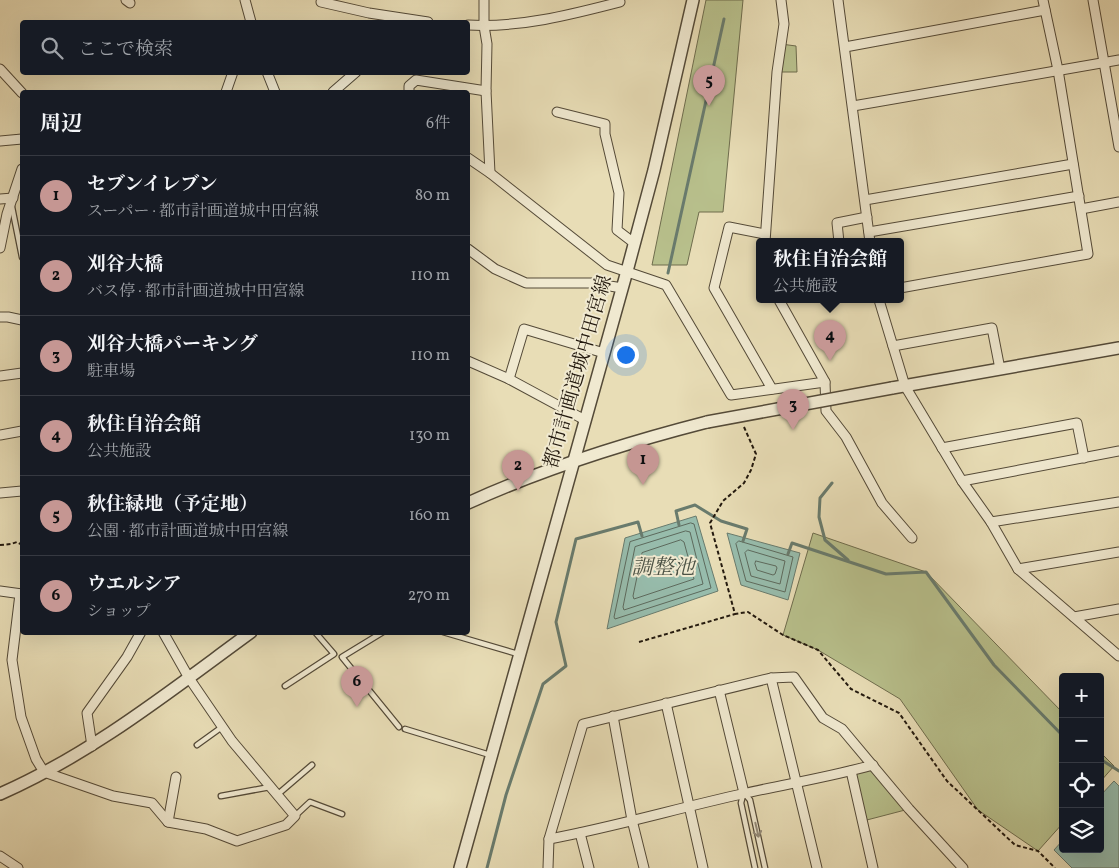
<!DOCTYPE html>
<html lang="ja">
<head>
<meta charset="utf-8">
<style>
	body { margin:0; font-family:Vollkorn,"Noto Serif JP",serif; background:#242831; color:#f1f3f6 }
	.controls { position:absolute; right:15px; bottom:15px; display:grid; overflow:hidden; border-radius:5px; box-shadow:0 5px 20px #0002 }
	.controls button { width:45px; height:45px; display:grid; place-items:center; padding:0; border:0; border-bottom:1px solid #363941; background:#171b24; color:#f1f3f6; font:25px sans-serif }
	.you { position:absolute; left:625px; top:354px; width:18px; height:18px; margin:-12px; border:4px solid #fff; border-radius:50%; background:#1a73e8; box-shadow:0 0 0 8px #1a73e833 }
	.badge { display:grid; place-items:center; width:32px; height:32px; border-radius:50%; background:#c59692; color:#111; font-size:16px; font-weight:700 }
	.pin { position:absolute; translate:-50% -41px; filter:drop-shadow(0 1px 2px #0008) }
	.pin::after { content:''; position:absolute; top:26px; width:18px; height:15px; background:inherit; clip-path:polygon(0 0,100% 0,50% 100%) }
	.popup { position:absolute; left:756px; top:238px; width:148px; height:65px; box-sizing:border-box; display:grid; place-content:center; border-radius:5px; background:#171b24; filter:drop-shadow(0 1px 4px #0005); font-size:16px; white-space:nowrap; color:#9ea1a6 }
	.popup b { font-size:19px; color:#f1f3f6 }
	.popup::after { content:''; position:absolute; left:50%; top:100%; margin-left:-10px; border:10px solid transparent; border-top-color:#171b24 }
	.list { margin:0; padding:0; list-style:none }
	h2 { display:flex; justify-content:space-between; align-items:center; height:65px; margin:0; padding:0 20px; font-size:21px }
	h2 small { font-size:16px; font-weight:400; color:#9ea1a6 }
	.list li { display:grid; grid-template-columns:32px 1fr auto; gap:15px; align-items:center; box-sizing:border-box; height:80px; padding:0 20px; border-top:1px solid #363941 }
	.list b { display:block; font-size:19px; white-space:nowrap }
	.list p { margin:0; font-size:16px; white-space:nowrap; color:#9ea1a6 }
	.list em { font-size:16px; font-style:normal; color:#9ea1a6 }
	.icon { flex:none; width:28px; height:28px; fill:none; stroke:currentColor; stroke-width:2; stroke-linecap:round; stroke-linejoin:round }
	.map { position:relative; flex:none; width:1119px; height:868px; overflow:hidden }
	.search { position:absolute; background:#171b24; box-shadow:0 5px 20px #0002; left:20px; top:20px; width:450px; height:55px; display:flex; align-items:center; gap:12px; box-sizing:border-box; padding:0 18px; border-radius:5px; color:#9ea1a6; font-size:19px }
	.panel { position:absolute; background:#171b24; box-shadow:0 5px 20px #0002; left:20px; top:90px; width:450px; height:545px; border-radius:5px }
	.map>svg:first-child { display:block }
	.green { fill:#b8c08c; stroke:#6e6c4d }
	.water { fill:#97bcac; stroke:#697b6d }
	.lines { fill:none; stroke-linecap:round; stroke-linejoin:round }
	.shore { stroke:#5d6a5d; stroke-width:1 }
	.stream { stroke:#697b6d; stroke-width:3 }
	.service-casing { stroke:#544a38; stroke-width:7 }
	.minor-casing { stroke:#544a38; stroke-width:11 }
	.tertiary-casing { stroke:#544a38; stroke-width:14 }
	.path { stroke:#23190e; stroke-width:2; stroke-dasharray:4 2.5; stroke-linecap:butt }
	.service { stroke:#f0e9d0; stroke-width:4.5 }
	.minor { stroke:#f0e9d0; stroke-width:9 }
	.tertiary { stroke:#f0e9d0; stroke-width:11 }
	.tertiary-bridge-casing { stroke:#544a38; stroke-width:14; stroke-linecap:butt }
	.tertiary-bridge { stroke:#f0e9d0; stroke-width:11 }
	.oneway { stroke:#948b79 }
	.labels { text-anchor:middle; dominant-baseline:central; stroke-width:4; stroke-linejoin:round; paint-order:stroke }
	.street-label { font-size:20px; fill:#23190e; stroke:#f0e9d0 }
	.water-label { font-size:21px; font-style:italic; fill:#4c5245; stroke:#f0e9d0 }
</style>
</head>
<body>
<div class="map">
<svg width="1119" height="868" viewBox="0 0 1119 868">
	<rect width="100%" height="100%" fill="#e8ddb6"/>
	<filter id="stains"><feTurbulence type="fractalNoise" baseFrequency=".004" numOctaves="4"/><feColorMatrix values="0 0 0 0 .2 0 0 0 0 .09 0 0 0 0 .02 0 0 0 .5 -.17"/></filter>
	<radialGradient id="worn" r=".72"><stop offset=".6" stop-color="#630" stop-opacity="0"/><stop offset="1" stop-color="#630" stop-opacity=".3"/></radialGradient>
	<!-- green -->
	<g class="green">
		<polygon points="706,0 743,0 723,212 699,212 687,265 652,265"/>
		<polygon points="781,44 796,46 797,72 777,72"/>
		<polygon points="813,533 926,572 1063,713 1063,823 1038,851 978,810 900,699 818,650 783,635"/>
		<polygon points="1100,752 1114,766 1100,782"/>
		<polygon points="873,765 909,809 863,821 851,771"/>
	</g>
	<!-- water -->
	<g class="water">
		<polygon points="696,516 718,591 607,629 625,538"/>
		<polygon points="727,533 800,553 788,600 741,585"/>
		<polygon points="1114,781 1119,786 1119,868 1072,868 1054,850 1063,840 1063,849 1100,849 1100,796"/>
	</g>
	<g class="lines">
		<!-- shore -->
		<g class="shore">
			<polygon points="691,523 694,524 711,588 615,619 614,617 630,542"/>
			<polygon points="686,531 690,532 703,584 624,610 623,607 635,547"/>
			<polygon points="681,540 684,542 694,579 634,599 633,596 642,553"/>
			<polygon points="739,541 793,557 785,592 746,581 736,544"/>
			<polygon points="748,550 785,561 780,584 751,576 745,553"/>
			<polygon points="756,561 776,566 777,568 775,574 773,575 757,570 755,564"/>
		</g>
		<!-- stream -->
		<g class="stream">
			<polyline points="668,273 724,19"/>
			<polyline points="832,483 820,498 819,517 825,540 848,560"/>
			<polyline points="679,525 676,511 695,505 721,521 747,529 743,541"/>
			<polyline points="788,554 792,543 886,574 926,572 994,665 1063,736"/>
			<polyline points="1100,759 1119,771"/>
			<polyline points="487,868 506,795 543,684 566,666 556,622 576,539 638,522 642,536"/>
		</g>
		<defs>
			<g id="service">
				<polyline points="12,207 22,257"/>
				<polyline points="383,632 342,657 399,727"/>
				<polyline points="443,632 518,654"/>
				<polyline points="285,686 334,654 315,632"/>
				<polyline points="405,729 490,755"/>
				<polyline points="197,745 222,727"/>
				<polyline points="745,794 750,800 765,868"/>
				<polyline points="277,795 312,765"/>
				<polyline points="743,795 741,803 755,868"/>
				<polyline points="221,796 270,787"/>
				<polyline points="295,816 310,802 342,814"/>
			</g>
			<g id="minor">
				<polyline points="126,0 130,3"/>
				<polyline points="245,0 251,22"/>
				<polyline points="484,0 484,26 487,44 486,91 490,173"/>
				<polyline points="838,0 870,242"/>
				<polyline points="1093,0 1119,147"/>
				<polyline points="321,2 369,13 428,22"/>
				<path d="M468,25C519,28 570,15 620,2"/>
				<polyline points="845,47 1045,10"/>
				<polyline points="0,69 22,93"/>
				<polyline points="267,72 275,92"/>
				<polyline points="226,92 233,72"/>
				<polyline points="333,92 356,72"/>
				<polyline points="409,92 409,86 416,80 486,91"/>
				<polyline points="853,106 1119,60"/>
				<polyline points="557,112 605,124 605,134 619,193 617,230 634,243"/>
				<polyline points="0,141 22,139"/>
				<polyline points="468,158 490,173 607,265 666,285 731,395 825,382 779,300"/>
				<polyline points="0,199 13,198"/>
				<polyline points="865,200 1073,164"/>
				<polyline points="1081,209 1119,202"/>
				<polyline points="869,232 1079,196"/>
				<polyline points="765,234 729,227 714,288 772,389"/>
				<polyline points="765,242 777,72 784,24 781,0"/>
				<polyline points="839,242 837,223 867,217"/>
				<polyline points="0,248 7,214 22,169"/>
				<polyline points="468,249 495,269 526,283 592,283 622,288"/>
				<polyline points="900,288 1088,254 1058,70 1043,0"/>
				<polyline points="879,300 905,386 962,481 991,522 1018,569 1119,656"/>
				<polyline points="0,317 8,317 22,320"/>
				<polyline points="893,346 992,328 1000,369"/>
				<polyline points="468,361 509,379 585,420"/>
				<polyline points="0,376 22,373"/>
				<polyline points="509,379 524,329 604,353"/>
				<polyline points="825,382 826,411 846,437 882,503 912,538"/>
				<polyline points="0,435 22,431"/>
				<polyline points="942,448 1077,423 1084,458"/>
				<polyline points="962,481 1119,451"/>
				<polyline points="0,493 22,491"/>
				<polyline points="991,522 1119,502"/>
				<polyline points="1018,569 1119,552"/>
				<polyline points="0,591 22,594"/>
				<polyline points="20,594 12,660 21,717 36,759 44,772 113,796 152,803 168,822"/>
				<polyline points="1074,617 1119,609"/>
				<polyline points="163,632 189,678 232,741 295,816 286,825 237,841 206,829 168,822 176,777"/>
				<polyline points="771,678 817,868"/>
				<polyline points="719,690 744,793"/>
				<polyline points="666,703 703,868"/>
				<polyline points="613,716 632,820 644,868"/>
				<polyline points="92,746 87,713 127,657 141,632"/>
				<polyline points="851,771 873,868"/>
				<polyline points="580,833 589,868"/>
				<path d="M549,839C614,827 678,808 742,794C786,784 830,777 873,765"/>
				<polyline points="0,856 18,868"/>
				<polyline points="548,868 549,839 583,724 771,678 794,677 823,718 842,729 909,809 963,868"/>
			</g>
			<g id="tertiary">
				<polyline points="892,388 1119,348"/>
				<path d="M468,503C545,468 625,443 707,422"/>
				<path d="M0,794C93,753 170,691 251,632"/>
				<polyline points="460,868 627,271 654,170 693,0"/>
			</g>
		</defs>
		<!-- service casing -->
		<use href="#service" class="service-casing"/>
		<!-- minor casing -->
		<use href="#minor" class="minor-casing"/>
		<!-- tertiary casing -->
		<use href="#tertiary" class="tertiary-casing"/>
		<!-- path -->
		<g class="path">
			<polyline points="744,427 756,454 751,470 744,483 723,501 710,523 735,614 748,612 783,635 818,650 851,689 899,713 947,781 1015,845 1038,851 1055,868"/>
			<polyline points="0,545 11,544 17,542 22,545"/>
			<polyline points="639,642 735,614"/>
		</g>
		<!-- service -->
		<use href="#service" class="service"/>
		<!-- minor -->
		<use href="#minor" class="minor"/>
		<!-- tertiary -->
		<use href="#tertiary" class="tertiary"/>
		<defs>
			<polyline id="tertiary-bridge" points="707,422 892,388"/>
		</defs>
		<!-- tertiary-bridge casing -->
		<use href="#tertiary-bridge" class="tertiary-bridge-casing"/>
		<!-- tertiary-bridge -->
		<use href="#tertiary-bridge" class="tertiary-bridge"/>
	</g>
	<!-- one-way arrows -->
	<defs><path id="oneway-shaft" d="M-6 0H5M1.5-3L5.5 0L1.5 3" fill="none" stroke-width="1.6" stroke-linecap="round" stroke-linejoin="round" transform="scale(1.25)"/></defs>
	<use class="oneway" href="#oneway-shaft" transform="translate(757 830) rotate(77)"/>
	<g class="labels">
		<!-- street labels -->
		<g class="street-label">
			<text transform="translate(579 372) rotate(-74)">都市計画道城中田宮線</text>
		</g>
		<!-- water labels -->
		<g class="water-label">
			<text x="663" y="568">調整池</text>
		</g>
	</g>
	<rect width="100%" height="100%" filter="url(#stains)"/>
	<rect width="100%" height="100%" fill="url(#worn)"/>
</svg>
<div class="controls">
<button>+</button>
<button>−</button>
<button><svg class="icon" aria-label="locate" viewBox="0 0 24 24"><circle cx="12" cy="12" r="6"/><path d="M12 2v4M12 18v4M2 12h4M18 12h4"/></svg></button>
<button><svg class="icon" aria-label="layers" viewBox="0 0 24 24"><path d="M12 4l9 5-9 5-9-5zM3 14l9 5 9-5"/></svg></button>
</div>
<div class="you"></div>
<div class="pin badge" style="left:643px;top:485px">1</div>
<div class="pin badge" style="left:518px;top:491px">2</div>
<div class="pin badge" style="left:793px;top:430px">3</div>
<div class="pin badge" style="left:830px;top:361px">4</div>
<div class="popup"><b>秋住自治会館</b>公共施設</div>
<div class="pin badge" style="left:709px;top:106px">5</div>
<div class="pin badge" style="left:357px;top:707px">6</div>
<div class="search"><svg class="icon" aria-label="search" viewBox="0 0 24 24"><circle cx="10" cy="10" r="6"/><path d="M15 15l6 6"/></svg>ここで検索</div>
<section class="panel">
<h2>周辺<small>6件</small></h2>
<ul class="list">
<li><span class="badge">1</span><div><b>セブンイレブン</b><p>スーパー · 都市計画道城中田宮線</p></div><em>80 m</em></li>
<li><span class="badge">2</span><div><b>刈谷大橋</b><p>バス停 · 都市計画道城中田宮線</p></div><em>110 m</em></li>
<li><span class="badge">3</span><div><b>刈谷大橋パーキング</b><p>駐車場</p></div><em>110 m</em></li>
<li><span class="badge">4</span><div><b>秋住自治会館</b><p>公共施設</p></div><em>130 m</em></li>
<li><span class="badge">5</span><div><b>秋住緑地（予定地）</b><p>公園 · 都市計画道城中田宮線</p></div><em>160 m</em></li>
<li><span class="badge">6</span><div><b>ウエルシア</b><p>ショップ</p></div><em>270 m</em></li>
</ul>
</section>
</div>
</body>
</html>
